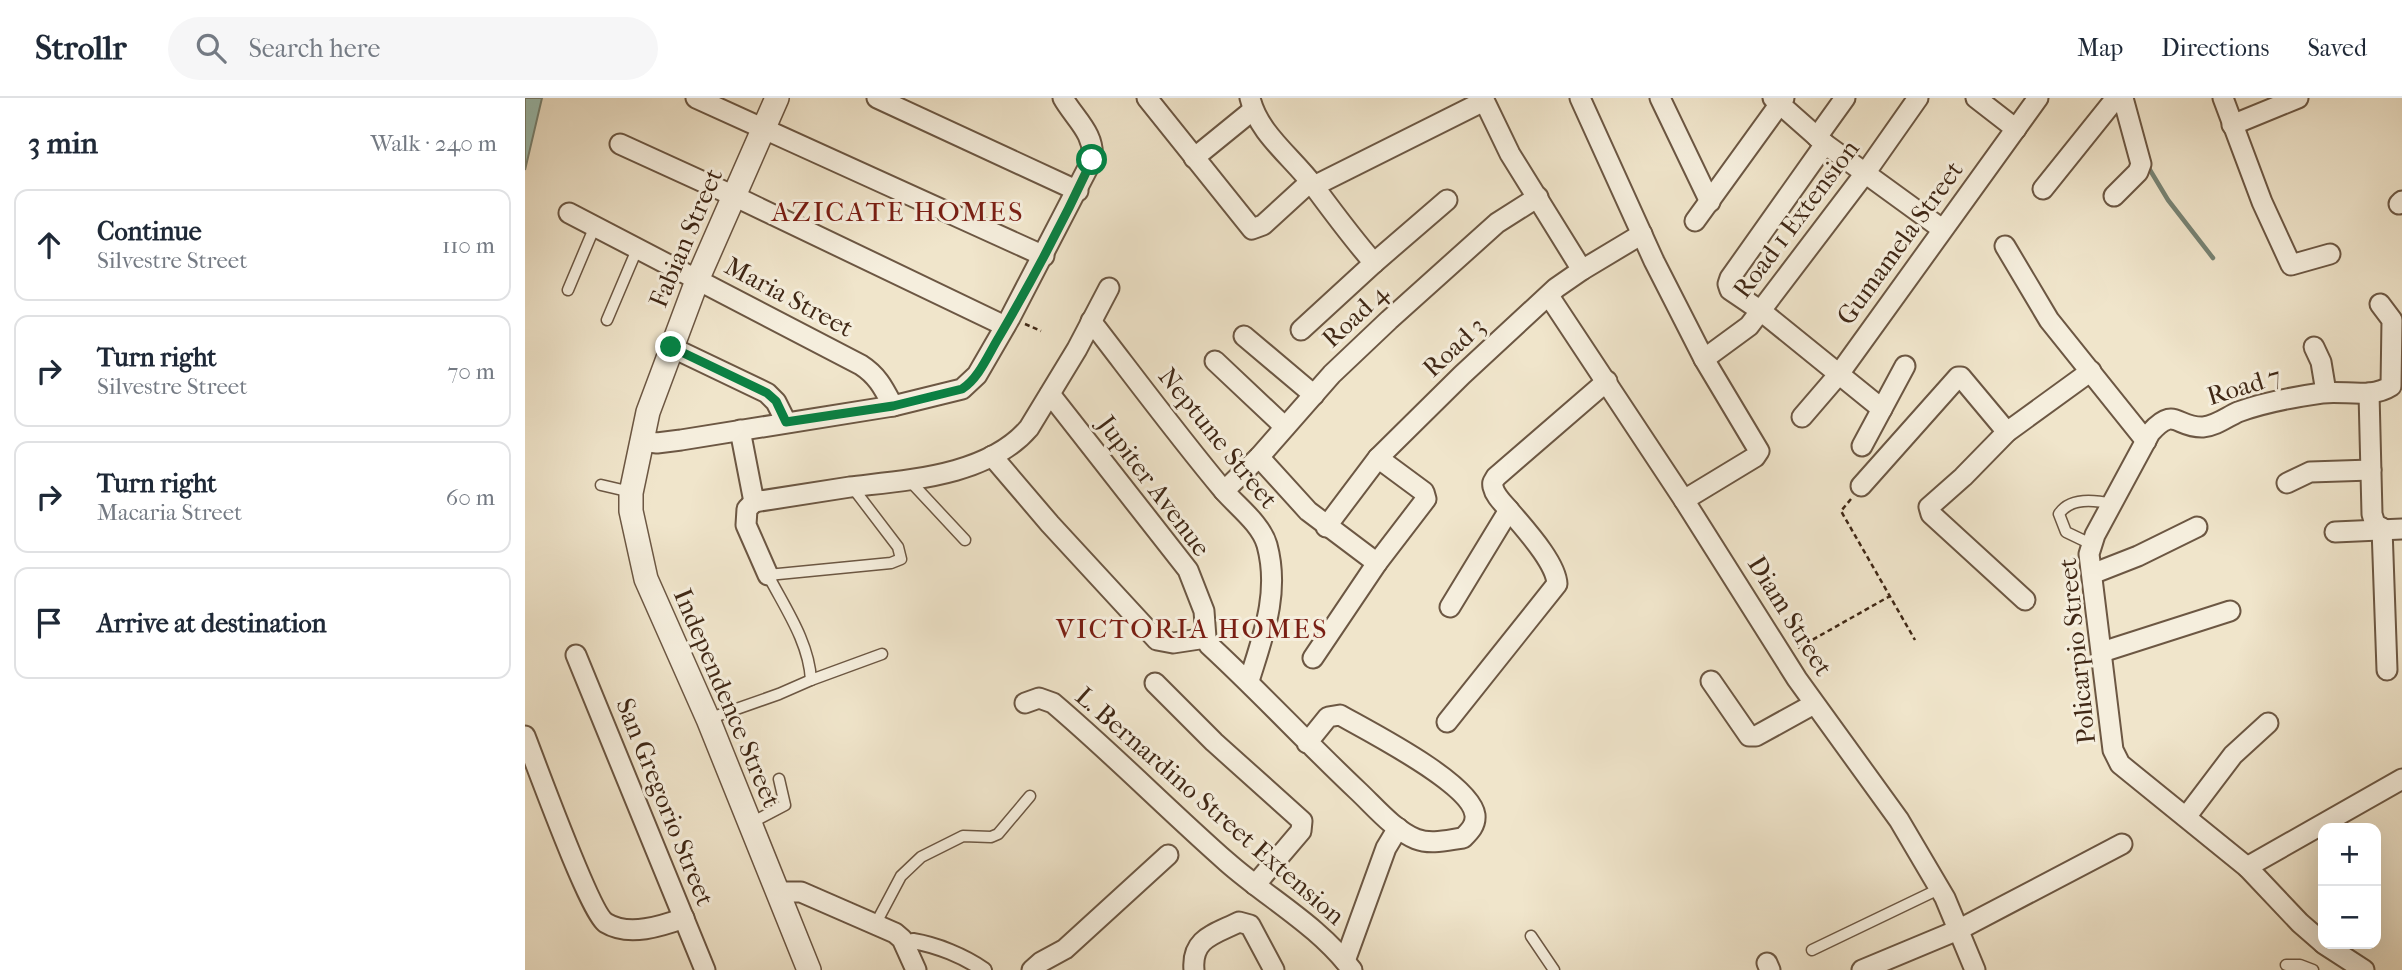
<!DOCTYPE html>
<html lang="en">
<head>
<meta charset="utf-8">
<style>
	body { margin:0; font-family:"IM FELL French Canon",serif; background:#f6f6f7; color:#1f2937 }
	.controls { position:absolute; right:21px; bottom:21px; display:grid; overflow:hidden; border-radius:14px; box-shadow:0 7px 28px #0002 }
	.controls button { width:63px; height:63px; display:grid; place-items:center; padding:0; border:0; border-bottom:2px solid #e0e1e3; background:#fff; color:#1f2937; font:35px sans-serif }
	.stop { position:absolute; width:21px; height:21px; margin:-16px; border:5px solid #0b8043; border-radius:50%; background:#fff }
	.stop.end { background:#0b8043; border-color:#fff; box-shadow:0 2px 7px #0008 }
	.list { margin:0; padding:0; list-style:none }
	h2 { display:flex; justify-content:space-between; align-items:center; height:91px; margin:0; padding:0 28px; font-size:30px }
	h2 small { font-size:23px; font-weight:400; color:#747a83 }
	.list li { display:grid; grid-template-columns:46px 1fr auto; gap:21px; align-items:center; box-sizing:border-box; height:112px; margin:0 14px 14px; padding:0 14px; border:2px solid #e0e1e3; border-radius:14px }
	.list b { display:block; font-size:26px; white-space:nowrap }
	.list p { margin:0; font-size:23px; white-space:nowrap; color:#747a83 }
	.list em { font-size:23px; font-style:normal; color:#747a83 }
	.icon { flex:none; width:38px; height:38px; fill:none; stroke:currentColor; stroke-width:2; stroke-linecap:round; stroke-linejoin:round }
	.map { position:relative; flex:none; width:1877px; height:872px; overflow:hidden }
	header { display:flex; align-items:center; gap:42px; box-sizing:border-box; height:98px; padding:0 35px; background:#fff; border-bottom:2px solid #e0e1e3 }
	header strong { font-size:33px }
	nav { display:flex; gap:38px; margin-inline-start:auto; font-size:24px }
	.search { width:490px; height:63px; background:#f6f6f7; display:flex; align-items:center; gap:18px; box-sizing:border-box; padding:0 24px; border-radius:38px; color:#747a83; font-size:26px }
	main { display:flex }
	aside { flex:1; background:#fff }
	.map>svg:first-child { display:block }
	.water { fill:#9bbfb2; stroke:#778374; stroke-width:2 }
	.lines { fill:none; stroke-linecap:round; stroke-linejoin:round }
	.stream { stroke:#778374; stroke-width:4.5 }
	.service-casing { stroke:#6c5743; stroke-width:13 }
	.pedestrian-casing { stroke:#6c5743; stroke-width:18 }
	.minor-casing { stroke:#6c5743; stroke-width:23 }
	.tertiary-casing { stroke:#6c5743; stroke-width:26 }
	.path { stroke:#402816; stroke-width:2.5; stroke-dasharray:5 3.5; stroke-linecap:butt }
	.service { stroke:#f5eedd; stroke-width:10 }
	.pedestrian { stroke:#f5eedd; stroke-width:14 }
	.minor { stroke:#f5eedd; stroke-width:19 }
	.tertiary { stroke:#f5eedd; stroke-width:23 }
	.route { stroke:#0b8043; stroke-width:9 }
	.labels { text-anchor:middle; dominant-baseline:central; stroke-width:6; stroke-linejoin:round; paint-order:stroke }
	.street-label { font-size:26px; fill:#402816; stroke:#f5eedd }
	.neighbourhood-label { font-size:28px; letter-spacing:2px; fill:#7a1f14; stroke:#f5eedd }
</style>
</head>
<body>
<header>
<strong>Strollr</strong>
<div class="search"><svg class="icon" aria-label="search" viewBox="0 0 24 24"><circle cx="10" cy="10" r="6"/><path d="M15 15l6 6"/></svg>Search here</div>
<nav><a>Map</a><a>Directions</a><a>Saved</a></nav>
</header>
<main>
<aside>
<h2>3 min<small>Walk · 240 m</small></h2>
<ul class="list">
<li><svg class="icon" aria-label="ahead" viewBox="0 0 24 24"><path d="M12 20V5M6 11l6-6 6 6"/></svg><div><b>Continue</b><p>Silvestre Street</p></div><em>110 m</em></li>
<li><svg class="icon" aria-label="right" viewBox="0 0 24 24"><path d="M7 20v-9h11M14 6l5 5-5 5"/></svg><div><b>Turn right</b><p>Silvestre Street</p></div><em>70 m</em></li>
<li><svg class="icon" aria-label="right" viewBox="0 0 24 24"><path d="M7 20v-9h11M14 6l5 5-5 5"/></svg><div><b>Turn right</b><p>Macaria Street</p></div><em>60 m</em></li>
<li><svg class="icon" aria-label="arrive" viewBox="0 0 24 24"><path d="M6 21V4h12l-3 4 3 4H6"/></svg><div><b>Arrive at destination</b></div></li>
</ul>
</aside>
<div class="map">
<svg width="1877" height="872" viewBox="0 0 1877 872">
	<rect width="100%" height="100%" fill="#f0e5cb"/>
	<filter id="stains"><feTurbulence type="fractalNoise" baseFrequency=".00286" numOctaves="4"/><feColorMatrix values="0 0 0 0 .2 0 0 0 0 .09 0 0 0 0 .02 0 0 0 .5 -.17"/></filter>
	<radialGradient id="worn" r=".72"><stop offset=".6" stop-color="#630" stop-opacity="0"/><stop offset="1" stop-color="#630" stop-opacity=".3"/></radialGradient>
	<!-- water -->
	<polygon class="water" points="0,0 17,0 0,72"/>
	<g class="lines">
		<!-- stream -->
		<polyline class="stream" points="1622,67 1643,102 1688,160"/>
		<defs>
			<g id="service">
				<polyline points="43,192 70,128"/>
				<polyline points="82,222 113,149"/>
				<polyline points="385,383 440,442"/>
				<polyline points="76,387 106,394"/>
				<path d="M1566,446L1541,434L1534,416C1545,399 1570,402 1587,406"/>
				<polyline points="286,582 357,556"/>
				<path d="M183,621L254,596L286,582C284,544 260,510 243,477L366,465L376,461L373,449L328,390"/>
				<polyline points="226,725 260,707 254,681"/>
				<polyline points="350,827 376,778 396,759 438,738 466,739 473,736 505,698"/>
				<polyline points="1006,838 1029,872"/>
				<polyline points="1287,852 1414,791"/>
				<polyline points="1761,867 1775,867 1788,872"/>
			</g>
			<path id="pedestrian" d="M388,843C412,847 439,858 459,872"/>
			<g id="minor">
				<polyline points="171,0 519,158"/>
				<polyline points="352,0 553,93"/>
				<polyline points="622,0 727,131 738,127 785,84"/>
				<path d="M725,0C733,35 767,59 788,87C808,114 827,140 849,165"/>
				<polyline points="958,0 985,56 1057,172"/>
				<polyline points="1055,0 1129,163 1179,261 1234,353 1230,359 1159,402"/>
				<polyline points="1135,0 1185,104"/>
				<polyline points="1248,0 1300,46 1417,131"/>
				<polyline points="1451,0 1491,31"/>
				<polyline points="1698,0 1737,104 1766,167 1805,156"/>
				<polyline points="1707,27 1773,0"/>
				<polyline points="1292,39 1320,0"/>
				<polyline points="95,46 209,98 480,228"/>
				<polyline points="1300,46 1205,180 1203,186 1205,192 1236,213 1357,311"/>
				<polyline points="669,60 728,12"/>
				<polyline points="789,88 959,3"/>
				<polyline points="1518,91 1591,0"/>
				<polyline points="1589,98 1613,74 1616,66 1598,0"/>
				<polyline points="1874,106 1877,103"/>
				<path d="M44,115L336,267C353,278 359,291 368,308"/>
				<polyline points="1170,123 1259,0"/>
				<polyline points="1480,148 1524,222 1621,343"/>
				<polyline points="1024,198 1159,402 1272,581 1374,722 1420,800 1450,872"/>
				<path d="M566,223C610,280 653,338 699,393C713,409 736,426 742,447C755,495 738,538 724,583"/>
				<polyline points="776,232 849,165 922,102"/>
				<polyline points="719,238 789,297"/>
				<polyline points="146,249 242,295 251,304 261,324"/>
				<polyline points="1789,249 1796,264 1801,294"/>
				<polyline points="1179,261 1224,228 1341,74 1393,0"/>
				<polyline points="690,263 760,329"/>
				<polyline points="1844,295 1847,416 1850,426 1857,430"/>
				<path d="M525,296L663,472L679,513L681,540L684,547C735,594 782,645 833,693C850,709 869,732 891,741C906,747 923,742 938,740C945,733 951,727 950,717C946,685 843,633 815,617L803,619L782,645"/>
				<polyline points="1277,319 1314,276 1513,0"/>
				<polyline points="215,332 229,404"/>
				<path d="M116,343L132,345L156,342L368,308L437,291L452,277L485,220L567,62C571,36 549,20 538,0"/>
				<polyline points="1337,348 1380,268"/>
				<polyline points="467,358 525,426 632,542 648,545 681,540"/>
				<polyline points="734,359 783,413 852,465"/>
				<polyline points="1762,385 1785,374 1846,372"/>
				<polyline points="1336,388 1433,279 1436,279 1482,334"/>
				<polyline points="699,393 734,359 807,276 864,222 972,125 1013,99"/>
				<path d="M229,404C261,399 293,394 325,389C383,382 463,378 504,330L552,251L584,190"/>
				<polyline points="229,404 222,411 221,427 243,477"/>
				<polyline points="801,429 853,360 937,277 1031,190 1057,172 1117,136"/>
				<polyline points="1857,430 1862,572"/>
				<polyline points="1810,434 1877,431"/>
				<polyline points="1567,476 1613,458 1672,429"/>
				<polyline points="1500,502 1406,416 1404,409 1438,379 1482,334 1566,273"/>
				<polyline points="925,509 984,412"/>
				<polyline points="1577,554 1705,513"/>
				<polyline points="51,557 180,872"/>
				<polyline points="788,560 852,465 901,401 899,394 853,360"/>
				<polyline points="1186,583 1224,638 1231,638 1289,606"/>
				<polyline points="630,585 689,644 777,723 776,733 730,787"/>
				<path d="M500,605L514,600L528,605C588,656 643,712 702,764C744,801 793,827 827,872"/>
				<path d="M922,624L1032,486C1031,464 998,429 984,412C978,405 970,398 968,389C967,384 968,384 971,379L1082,283"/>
				<path d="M0,638C11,666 65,815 81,825C104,839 137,828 159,820"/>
				<polyline points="1661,719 1708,657 1743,625"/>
				<polyline points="1722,769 1877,681"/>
				<polyline points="253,796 260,794 276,794 370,835 377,841 391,872"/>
				<path d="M1798,845L1775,825L1722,769L1595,666L1588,652L1564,456L1570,437L1625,335C1650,307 1651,330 1678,329C1691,328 1702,319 1713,314C1740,304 1769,299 1797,295C1819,292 1846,301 1866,288L1867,222L1855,206"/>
				<polyline points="1799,846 1839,872"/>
				<polyline points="820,863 861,750 873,730"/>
				<polyline points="1242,865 1245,872"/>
				<polyline points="507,872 516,864 540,851 643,757"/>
				<path d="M669,872C666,840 690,836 714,824L725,827L749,872"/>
				<polyline points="1337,872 1433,832 1597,746"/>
			</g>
			<polyline id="tertiary" points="252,0 173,180 123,314 106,395 106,413 121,481 183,621 284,872"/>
		</defs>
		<!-- service casing -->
		<use href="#service" class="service-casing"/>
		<!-- pedestrian casing -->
		<use href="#pedestrian" class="pedestrian-casing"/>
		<!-- minor casing -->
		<use href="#minor" class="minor-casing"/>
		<!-- tertiary casing -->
		<use href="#tertiary" class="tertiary-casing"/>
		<!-- path -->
		<g class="path">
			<polyline points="500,226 516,233"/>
			<polyline points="1326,401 1316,413 1390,542"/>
			<polyline points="1273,550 1365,498"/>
		</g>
		<!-- service -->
		<use href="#service" class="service"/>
		<!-- pedestrian -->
		<use href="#pedestrian" class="pedestrian"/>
		<!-- minor -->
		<use href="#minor" class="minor"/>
		<!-- tertiary -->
		<use href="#tertiary" class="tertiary"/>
	</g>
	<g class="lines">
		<!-- route -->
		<path class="route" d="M146,249L242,295L251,303L261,324L368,308L437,291C454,280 463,257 474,239C508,181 539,122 567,62"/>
	</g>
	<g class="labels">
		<!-- street labels -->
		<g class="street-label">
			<text transform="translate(1271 121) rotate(-53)">Road 1 Extension</text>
			<text transform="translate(161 140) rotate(-67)">Fabian Street</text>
			<text transform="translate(1375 145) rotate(-54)">Gumamela Street</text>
			<text transform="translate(264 199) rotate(28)">Maria Street</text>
			<text transform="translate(830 218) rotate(-43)">Road 4</text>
			<text transform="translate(929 249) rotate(-43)">Road 3</text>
			<text transform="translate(1719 288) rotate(-17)">Road 7</text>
			<text transform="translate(693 340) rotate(51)">Neptune Street</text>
			<text transform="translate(629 388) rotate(53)">Jupiter Avenue</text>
			<text transform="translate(1265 518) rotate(58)">Diam Street</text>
			<text transform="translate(1552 553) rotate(-96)">Policarpio Street</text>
			<text transform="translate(202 600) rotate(67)">Independence Street</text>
			<text transform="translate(140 704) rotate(68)">San Gregorio Street</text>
			<text transform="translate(685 708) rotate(41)">L. Bernardino Street Extension</text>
		</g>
		<!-- neighbourhood labels -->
		<g class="neighbourhood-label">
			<text x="373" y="113">AZICATE HOMES</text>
			<text x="667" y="530">VICTORIA HOMES</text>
		</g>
	</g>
	<rect width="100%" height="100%" filter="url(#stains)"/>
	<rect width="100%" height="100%" fill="url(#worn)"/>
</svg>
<div class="controls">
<button>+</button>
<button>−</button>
</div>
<div class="stop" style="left:567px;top:62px"></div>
<div class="stop end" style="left:146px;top:249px"></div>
</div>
</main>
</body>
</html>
